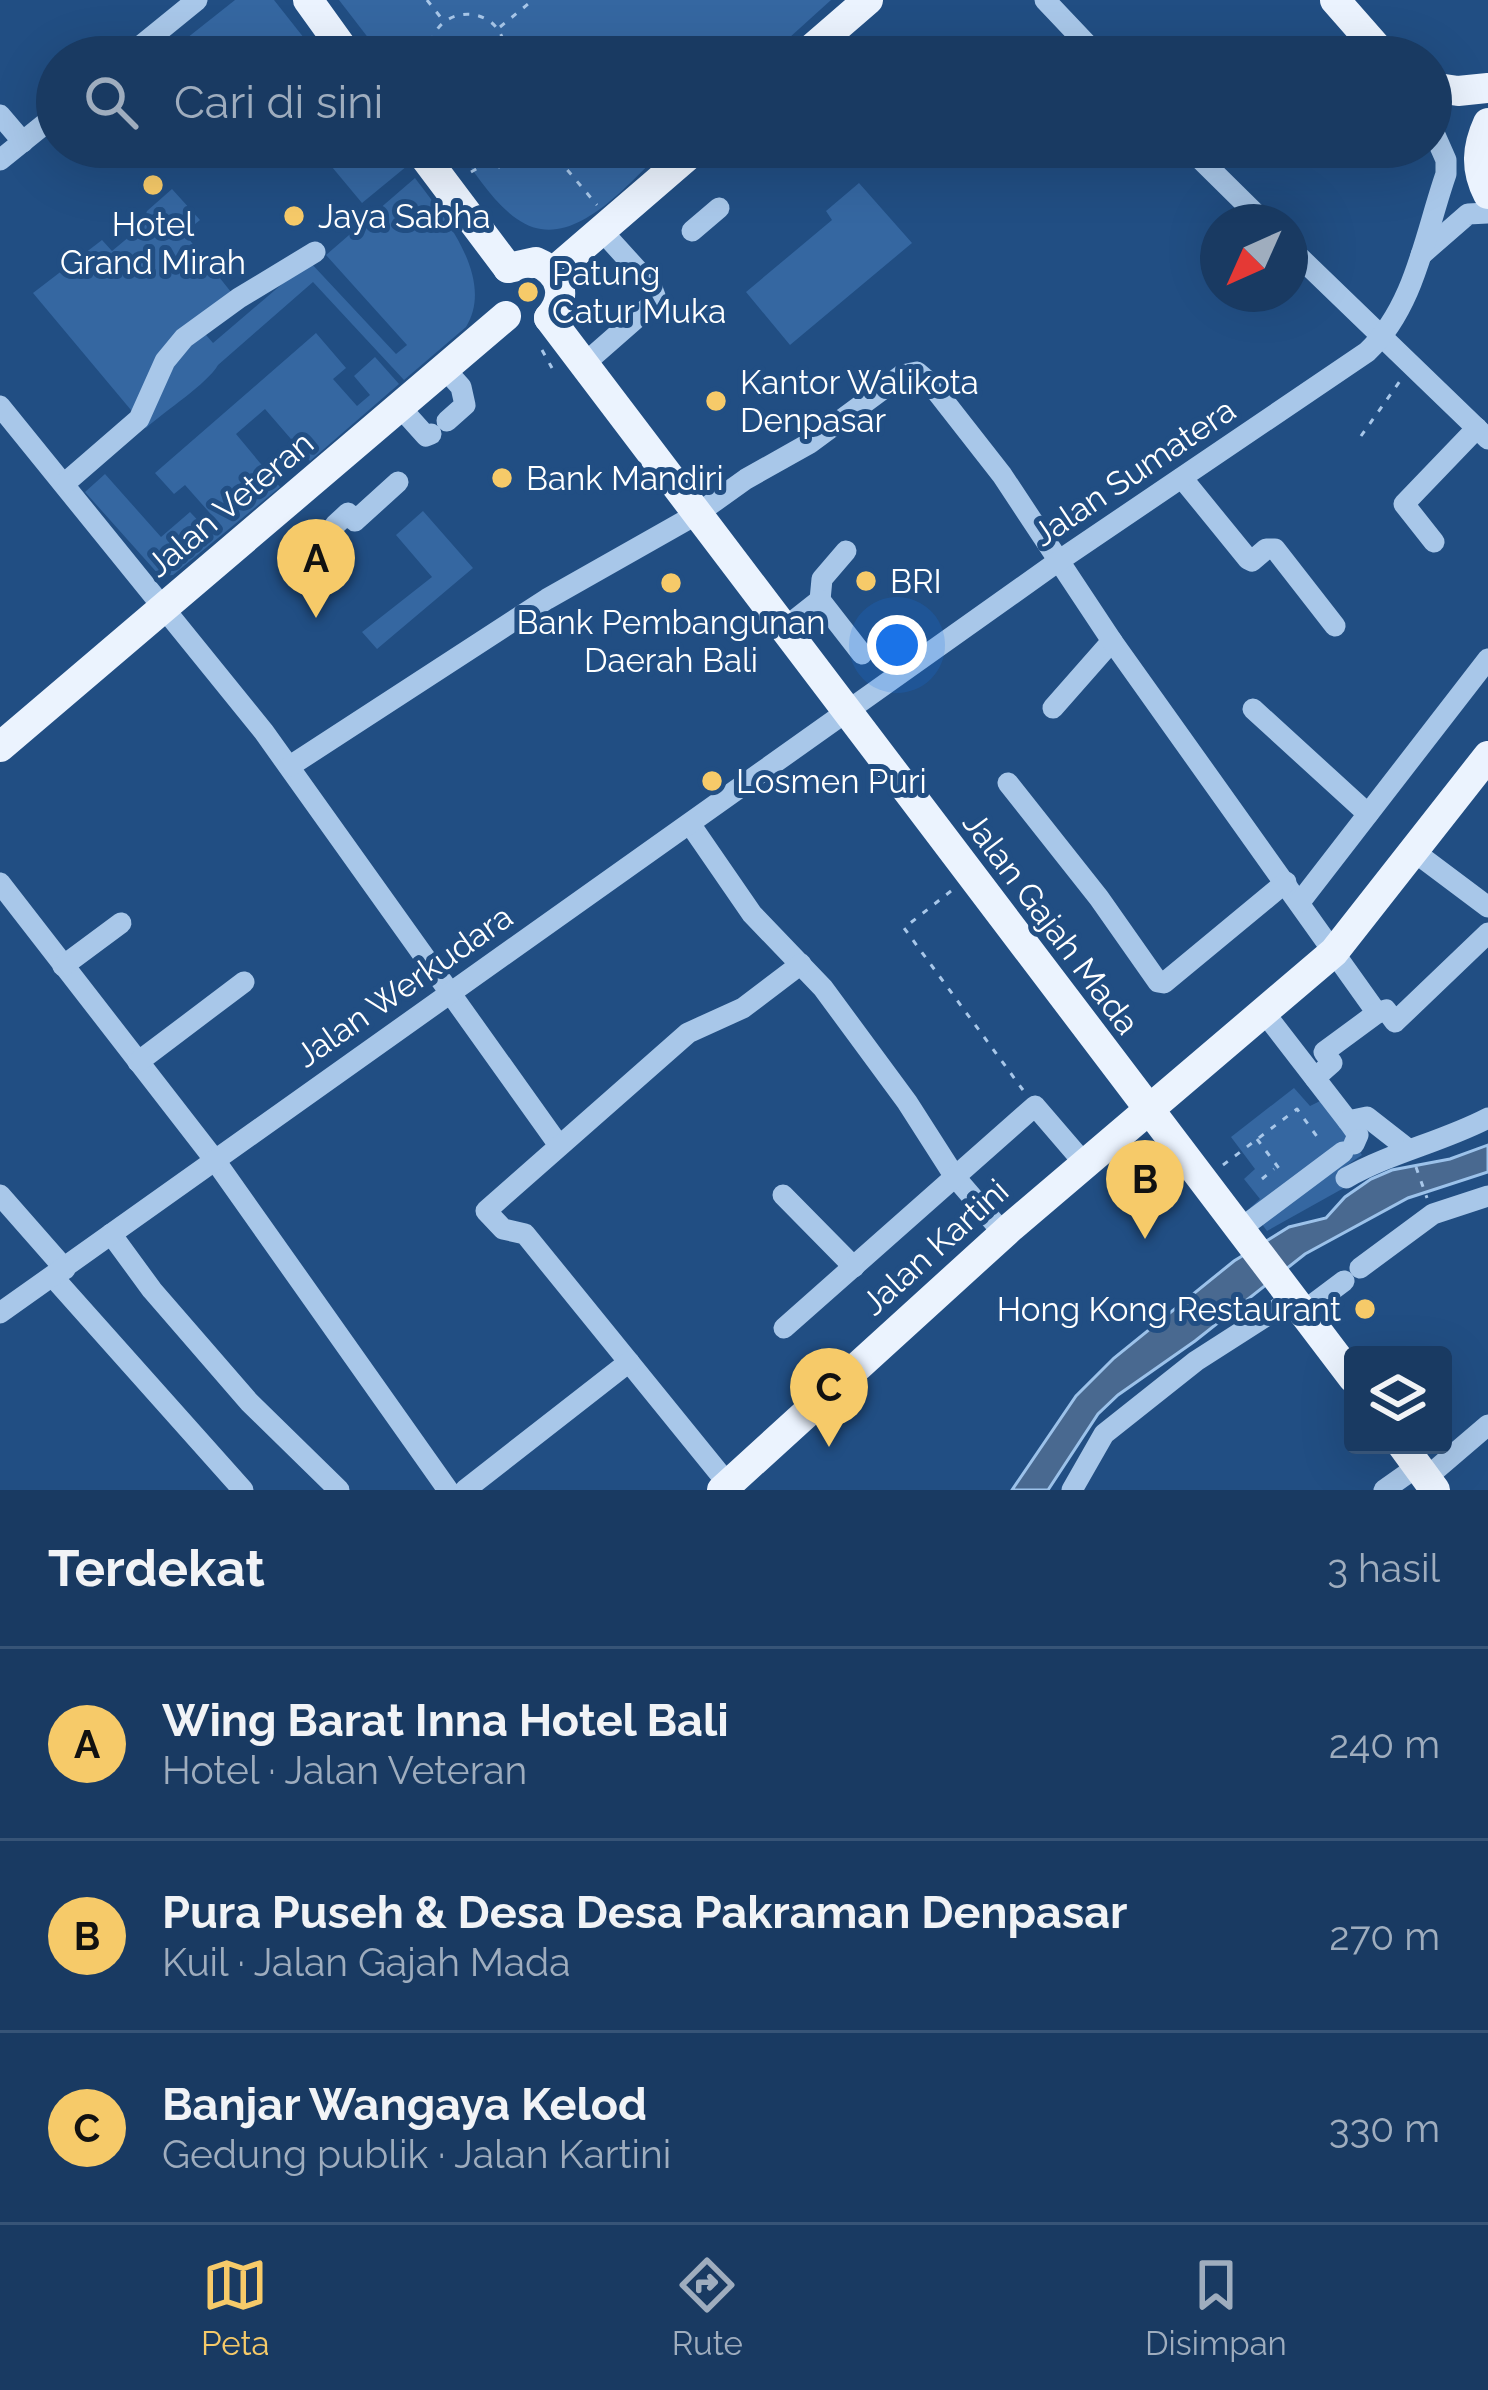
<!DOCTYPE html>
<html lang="id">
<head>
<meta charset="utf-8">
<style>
	body { margin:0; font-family:Raleway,sans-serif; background:#224168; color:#f1f3f6 }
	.controls { position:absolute; right:36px; bottom:36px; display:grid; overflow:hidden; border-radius:12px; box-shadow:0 12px 48px #0002 }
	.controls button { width:108px; height:108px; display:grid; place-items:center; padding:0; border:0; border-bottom:3px solid #375477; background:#193a62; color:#f1f3f6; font:60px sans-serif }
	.compass { position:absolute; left:1200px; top:204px; width:108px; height:108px; border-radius:50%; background:#193a62; box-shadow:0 12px 48px #0002; rotate:225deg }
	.you { position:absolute; left:897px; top:645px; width:42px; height:42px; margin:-30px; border:9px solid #fff; border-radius:50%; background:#1a73e8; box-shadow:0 0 0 18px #1a73e833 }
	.badge { display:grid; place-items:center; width:78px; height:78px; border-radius:50%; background:#f6ca69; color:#111; font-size:39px; font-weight:700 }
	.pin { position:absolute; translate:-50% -99px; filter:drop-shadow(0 3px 6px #0008) }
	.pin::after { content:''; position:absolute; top:63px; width:42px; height:36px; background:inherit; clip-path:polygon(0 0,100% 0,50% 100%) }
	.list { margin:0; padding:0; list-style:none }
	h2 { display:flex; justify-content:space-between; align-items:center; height:156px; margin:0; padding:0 48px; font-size:51px }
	h2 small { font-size:39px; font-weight:400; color:#9fadbe }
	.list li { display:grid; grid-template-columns:78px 1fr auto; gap:36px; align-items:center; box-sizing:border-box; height:192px; padding:0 48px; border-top:3px solid #375477 }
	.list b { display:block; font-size:45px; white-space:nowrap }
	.list p { margin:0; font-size:39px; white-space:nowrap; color:#9fadbe }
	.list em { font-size:39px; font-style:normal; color:#9fadbe }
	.icon { flex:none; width:66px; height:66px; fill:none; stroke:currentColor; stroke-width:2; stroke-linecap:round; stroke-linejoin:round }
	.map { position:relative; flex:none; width:1488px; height:1490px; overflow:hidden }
	.search { position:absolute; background:#193a62; box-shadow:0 12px 48px #0002; left:36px; right:36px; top:36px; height:132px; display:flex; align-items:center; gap:30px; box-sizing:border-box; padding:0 42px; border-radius:66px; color:#9fadbe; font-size:45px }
	.sheet { height:732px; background:#193a62 }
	nav { display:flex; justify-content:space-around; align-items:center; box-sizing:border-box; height:168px; border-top:3px solid #375477; background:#193a62; font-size:33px; color:#9fadbe }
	nav a { display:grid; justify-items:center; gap:6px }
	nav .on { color:#f6ca69 }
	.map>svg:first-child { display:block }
	.green { fill:#3567a1 }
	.water { fill:#496990; stroke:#9cc2ea; stroke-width:3 }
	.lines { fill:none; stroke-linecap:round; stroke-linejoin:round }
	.path { stroke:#a8c7e9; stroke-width:3; stroke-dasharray:6 9; stroke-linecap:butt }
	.minor { stroke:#a8c7e9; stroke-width:21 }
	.major { stroke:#ebf3fe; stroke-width:30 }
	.poi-dot { fill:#f6ca69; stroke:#214e83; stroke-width:4.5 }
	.labels { text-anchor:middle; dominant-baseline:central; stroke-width:10; stroke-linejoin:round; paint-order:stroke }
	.poi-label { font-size:33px; fill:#fff; stroke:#214e83; text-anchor:start }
	.street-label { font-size:33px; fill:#fff; stroke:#214e83 }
</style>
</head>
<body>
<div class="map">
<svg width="1488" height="1490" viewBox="0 0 1488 1490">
	<rect width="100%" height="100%" fill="#214e83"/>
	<!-- green -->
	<g class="green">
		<polygon points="235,0 274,0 319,57 246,57 242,45 225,57 163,57"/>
		<polygon points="339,0 831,0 768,57 383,57"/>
		<polygon points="327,147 391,147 407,166 362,203 332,167"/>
		<path d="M455,147H667C630,180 572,258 517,219C492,202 474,170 455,147Z"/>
		<path d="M415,178C443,215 496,278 466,327L404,380L313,282L218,365C207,384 166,410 146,428L33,293L102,240L112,251L142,226L147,211L172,189L200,220L184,233L231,292L200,328L213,343L309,261L396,354L407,345L326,255Z"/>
		<polygon points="859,183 912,243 790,345 746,292 832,220 826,211"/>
		<polygon points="316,333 346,368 333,379 357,406 370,395 354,376 375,357 399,384 310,461 265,409 236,434 280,487 173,575 160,576 85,492 105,474 161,537 190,512 207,530 216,520 185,485 174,494 155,473"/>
		<polygon points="423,511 473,568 377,649 362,632 432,577 396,535"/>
		<polygon points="1294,1088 1310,1106 1322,1100 1362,1155 1340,1170 1351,1184 1267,1231 1250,1208 1260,1199 1244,1179 1255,1169 1231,1137"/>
	</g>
	<!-- water -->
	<polygon class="water" points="1488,1145 1488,1172 1408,1198 1305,1254 1195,1341 1118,1395 1098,1414 1048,1490 1012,1490 1076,1396 1114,1358 1234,1261 1289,1227 1326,1218 1345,1197 1371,1179 1392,1170 1450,1159"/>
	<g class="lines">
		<!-- path -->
		<g class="path">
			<polyline points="427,0 442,19"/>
			<polyline points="500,27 533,0"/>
			<path d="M430,57C427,0 508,0 505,57"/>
			<polyline points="548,147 597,205"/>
			<polyline points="471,172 485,164 499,167 534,147"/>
			<polyline points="542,350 552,368"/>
			<polyline points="1361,436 1400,381"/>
			<polyline points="951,891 904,928 1023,1090"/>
			<polyline points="1257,1139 1281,1171"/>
			<polyline points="1223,1165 1297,1109 1321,1142"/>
			<polyline points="1416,1167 1427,1198"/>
			<polyline points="1262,1179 1274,1169"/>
		</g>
		<!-- minor -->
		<g class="minor">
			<polyline points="1045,0 1099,57"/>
			<polyline points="127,57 197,0"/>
			<polyline points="0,115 23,142"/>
			<polyline points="1188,147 1264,222"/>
			<polyline points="0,160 57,114"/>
			<polyline points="692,231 719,208"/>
			<polyline points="1290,248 1488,439"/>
			<polyline points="1421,255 1468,214 1488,213"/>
			<polyline points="584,364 649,307 655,296 651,285 602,231"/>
			<polyline points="444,368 461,387 465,405 447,421"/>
			<polyline points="0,406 264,732 558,1144"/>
			<polyline points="399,406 426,436 431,434"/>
			<polyline points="1182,478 1248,559 1252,561 1266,549 1275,549 1335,626"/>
			<polyline points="64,484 139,419 165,361 184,338 239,298 315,252"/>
			<polyline points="335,525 348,513 355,521 398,482"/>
			<polyline points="1434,542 1404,504 1477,428"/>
			<polyline points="820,600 822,579 846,551"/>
			<polyline points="782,630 820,600 862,654"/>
			<polyline points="1053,708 1112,641"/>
			<polyline points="1253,709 1368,814"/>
			<polyline points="290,766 547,599 697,514 746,479 810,443 902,375 917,372 930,383 1002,475 1112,641 1377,1013 1324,1052 1332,1063 1315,1078"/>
			<polyline points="1008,783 1099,898 1158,982 1164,983 1286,882"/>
			<polyline points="690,824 752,914 823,988 907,1102 955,1177 1004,1234"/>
			<polyline points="1412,850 1488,907"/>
			<polyline points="0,883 214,1159 448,1490"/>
			<polyline points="1300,902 1488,659"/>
			<polyline points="63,966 121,923"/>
			<polyline points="1263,1011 1348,1121 1358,1135 1354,1144"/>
			<polyline points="1377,1013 1386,1010 1395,1022 1488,933"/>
			<polyline points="138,1062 244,982"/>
			<polyline points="1348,1121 1367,1117 1408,1149"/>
			<path d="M1346,1178C1392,1152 1442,1142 1488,1118"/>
			<polyline points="0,1195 65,1269"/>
			<polyline points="783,1195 854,1267"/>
			<polyline points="1240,1229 1343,1152"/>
			<polyline points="111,1234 152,1290 249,1402 339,1490"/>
			<polyline points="1360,1268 1433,1214 1488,1196"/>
			<polyline points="53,1277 243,1490"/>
			<polyline points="1304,1311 1344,1281"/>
			<path d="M0,1313L1060,560L1367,352C1415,307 1425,234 1446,174V160L1431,126"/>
			<polyline points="784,1328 1035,1106 1084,1163"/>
			<polyline points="1426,1478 1488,1425"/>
			<polyline points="728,1484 525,1234 503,1229 486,1211 688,1033 743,1008 801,964"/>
			<polyline points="465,1490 629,1362"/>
			<polyline points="1072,1490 1104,1434 1196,1361 1294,1298"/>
			<polyline points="1384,1490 1418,1466"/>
		</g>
		<!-- major -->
		<g class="major">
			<polyline points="308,0 349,57"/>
			<polyline points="1335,0 1385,57"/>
			<polyline points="802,57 868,0"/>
			<polyline points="1431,87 1458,91 1488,88"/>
			<path d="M1488,123C1477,147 1475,169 1488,194"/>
			<polyline points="417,147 508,268"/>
			<path d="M508,268L536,262C562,273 568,297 549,318"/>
			<polyline points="553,272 698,147"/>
			<polyline points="549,318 1353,1378"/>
			<polyline points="0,747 506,316"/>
			<polyline points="1402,1445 1435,1490"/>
			<polyline points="722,1490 1011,1227 1334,952 1488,756"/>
		</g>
	</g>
	<!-- markers -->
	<g class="poi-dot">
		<circle cx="153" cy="185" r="12"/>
		<circle cx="294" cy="216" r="12"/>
		<circle cx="528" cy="292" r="12"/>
		<circle cx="716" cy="401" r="12"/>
		<circle cx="502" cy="478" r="12"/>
		<circle cx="866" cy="581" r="12"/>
		<circle cx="671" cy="583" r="12"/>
		<circle cx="712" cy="781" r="12"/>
		<circle cx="1365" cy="1309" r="12"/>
	</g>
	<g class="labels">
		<!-- poi labels -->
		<g class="poi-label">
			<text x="318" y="216">Jaya Sabha</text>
			<text x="153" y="224" text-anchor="middle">Hotel<tspan x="153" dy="38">Grand Mirah</tspan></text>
			<text x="552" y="273">Patung<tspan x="552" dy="38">Catur Muka</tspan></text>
			<text x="740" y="382">Kantor Walikota<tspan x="740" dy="38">Denpasar</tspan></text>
			<text x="526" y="478">Bank Mandiri</text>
			<text x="890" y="581">BRI</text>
			<text x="671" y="622" text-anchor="middle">Bank Pembangunan<tspan x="671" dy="38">Daerah Bali</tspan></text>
			<text x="736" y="781">Losmen Puri</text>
			<text x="1341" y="1309" text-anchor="end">Hong Kong Restaurant</text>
		</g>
		<!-- street labels -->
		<g class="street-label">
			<text transform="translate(1134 472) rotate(-34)">Jalan Sumatera</text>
			<text transform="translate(230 504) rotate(-40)">Jalan Veteran</text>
			<text transform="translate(1051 923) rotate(53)">Jalan Gajah Mada</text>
			<text transform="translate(404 986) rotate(-35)">Jalan Werkudara</text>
			<text transform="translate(935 1247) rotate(-42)">Jalan Kartini</text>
		</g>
	</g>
</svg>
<div class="controls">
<button><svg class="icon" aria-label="layers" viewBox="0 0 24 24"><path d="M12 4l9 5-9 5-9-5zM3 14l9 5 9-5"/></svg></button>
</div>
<svg class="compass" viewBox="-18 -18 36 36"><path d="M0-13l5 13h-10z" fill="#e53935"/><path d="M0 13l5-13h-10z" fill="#9fadbe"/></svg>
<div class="you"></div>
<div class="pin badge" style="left:316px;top:618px">A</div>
<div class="pin badge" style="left:1145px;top:1239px">B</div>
<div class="pin badge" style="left:829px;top:1447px">C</div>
<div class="search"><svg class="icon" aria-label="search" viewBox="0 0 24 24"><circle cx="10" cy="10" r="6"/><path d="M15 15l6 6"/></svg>Cari di sini</div>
</div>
<section class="sheet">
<h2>Terdekat<small>3 hasil</small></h2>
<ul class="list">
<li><span class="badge">A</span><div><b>Wing Barat Inna Hotel Bali</b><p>Hotel · Jalan Veteran</p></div><em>240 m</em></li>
<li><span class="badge">B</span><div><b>Pura Puseh &amp; Desa Desa Pakraman Denpasar</b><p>Kuil · Jalan Gajah Mada</p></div><em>270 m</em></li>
<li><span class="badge">C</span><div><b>Banjar Wangaya Kelod</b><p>Gedung publik · Jalan Kartini</p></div><em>330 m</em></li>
</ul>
</section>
<nav>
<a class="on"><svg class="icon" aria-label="map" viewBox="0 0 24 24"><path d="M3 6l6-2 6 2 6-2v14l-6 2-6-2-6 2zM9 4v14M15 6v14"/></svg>Peta</a>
<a><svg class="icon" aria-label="directions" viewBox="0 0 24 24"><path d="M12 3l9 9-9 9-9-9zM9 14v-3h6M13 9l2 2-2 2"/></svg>Rute</a>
<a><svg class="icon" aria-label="saved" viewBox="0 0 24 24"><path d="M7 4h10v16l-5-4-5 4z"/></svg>Disimpan</a>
</nav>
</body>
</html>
